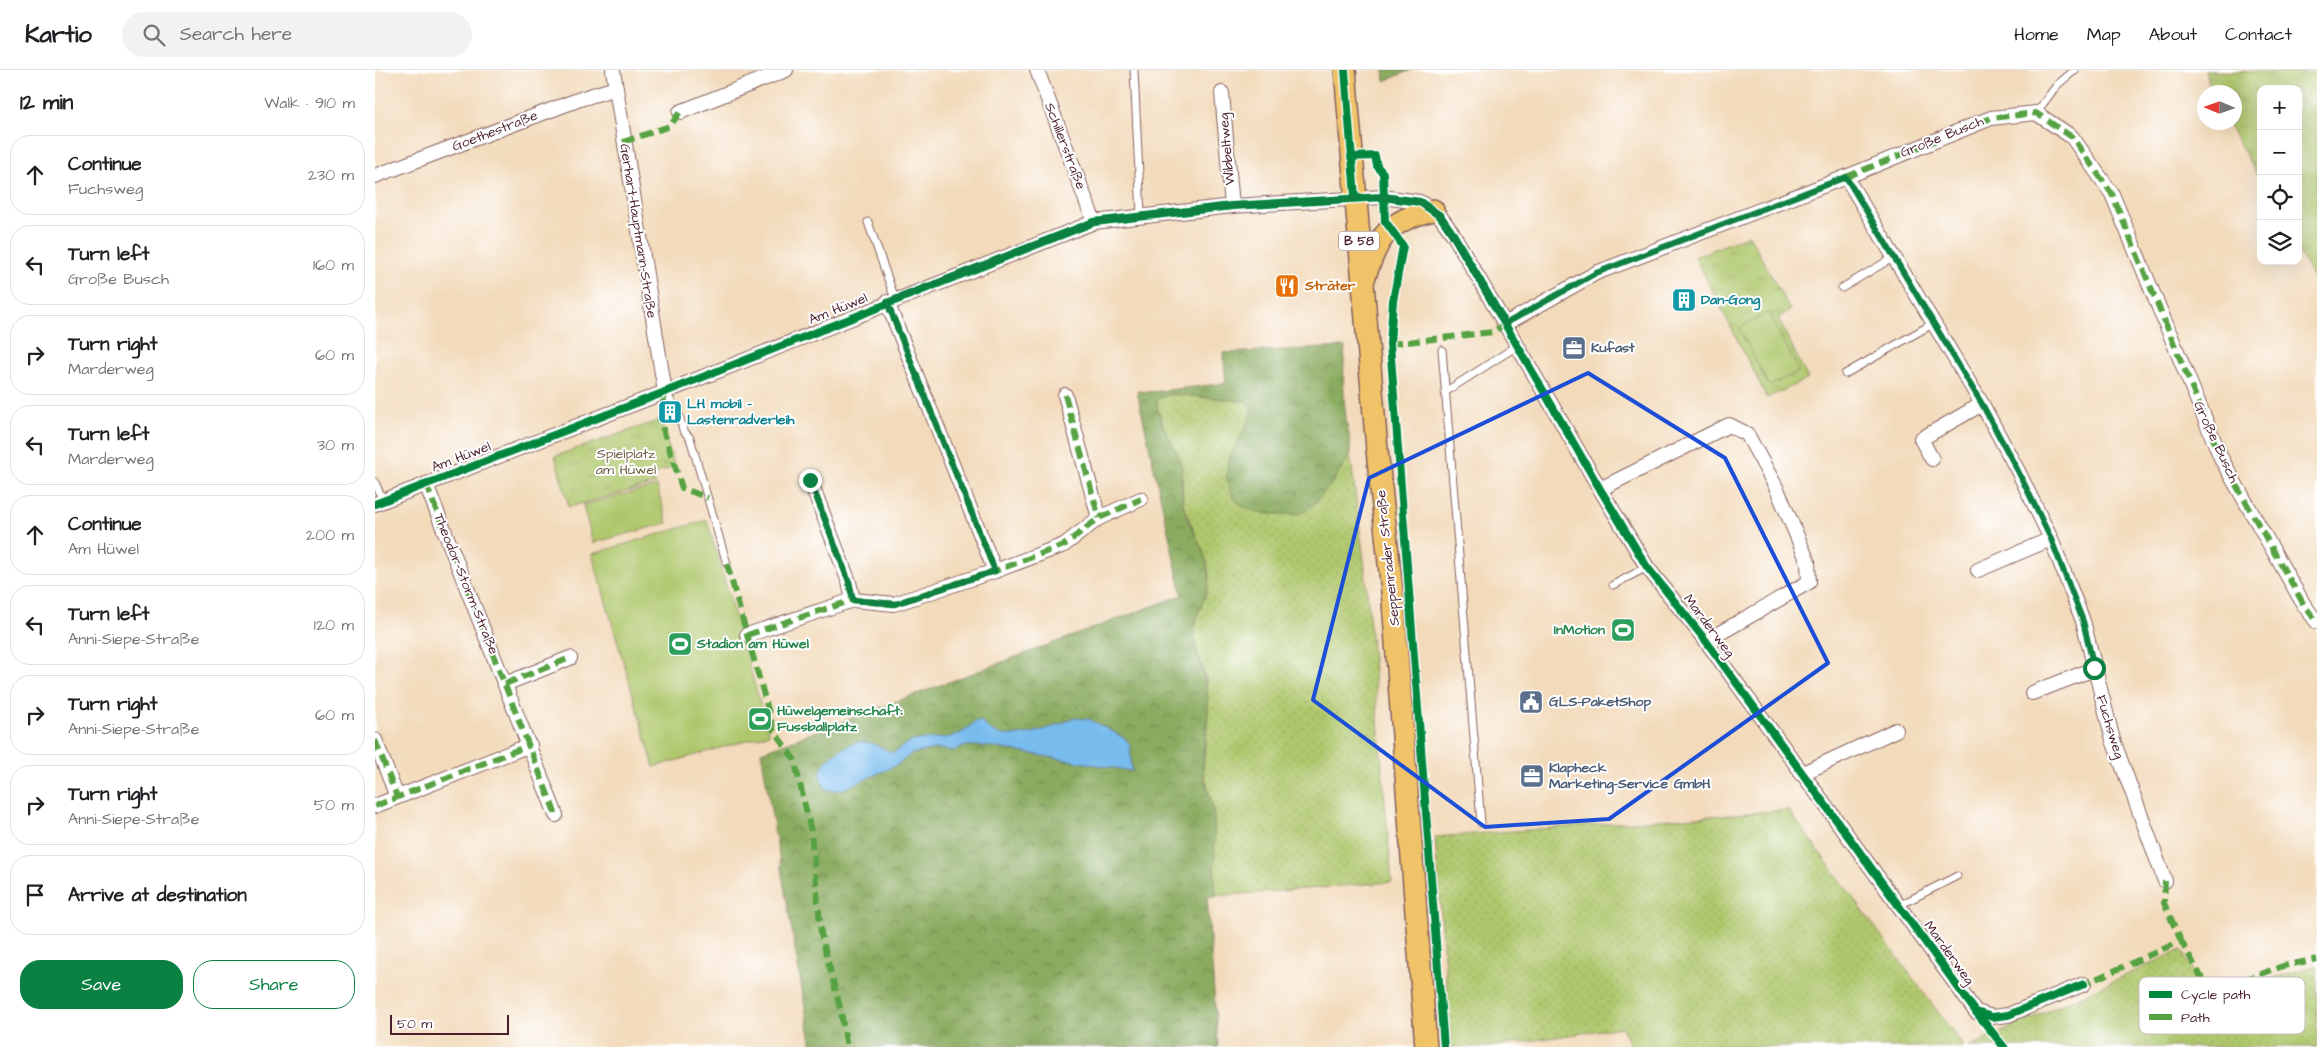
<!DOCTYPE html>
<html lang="en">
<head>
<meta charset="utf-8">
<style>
	body { margin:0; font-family:"Architects Daughter",sans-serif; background:#f2f2f2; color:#202124 }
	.controls { position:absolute; right:15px; top:15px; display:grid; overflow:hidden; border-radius:10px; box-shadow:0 5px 20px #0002 }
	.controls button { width:45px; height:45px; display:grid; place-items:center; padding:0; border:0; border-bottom:1px solid #e0e0e0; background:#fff; color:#202124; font:25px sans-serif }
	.compass { position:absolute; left:1822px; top:15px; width:45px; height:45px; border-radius:50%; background:#fff; box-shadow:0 5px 20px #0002; rotate:272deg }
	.scale { position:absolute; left:15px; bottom:12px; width:119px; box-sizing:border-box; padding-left:5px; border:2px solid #4a1f2b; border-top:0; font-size:14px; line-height:18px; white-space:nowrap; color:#4a1f2b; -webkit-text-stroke:4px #fff; paint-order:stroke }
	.stop { position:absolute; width:15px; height:15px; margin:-11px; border:4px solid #0b8043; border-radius:50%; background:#fff }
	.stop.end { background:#0b8043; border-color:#fff; box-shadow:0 1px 5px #0008 }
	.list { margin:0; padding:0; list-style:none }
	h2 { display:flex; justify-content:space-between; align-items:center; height:65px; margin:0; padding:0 20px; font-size:21px }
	h2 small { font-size:16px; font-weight:400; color:#757577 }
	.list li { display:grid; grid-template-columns:32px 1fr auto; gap:15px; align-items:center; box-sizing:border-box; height:80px; margin:0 10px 10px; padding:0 10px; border:1px solid #e0e0e0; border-radius:20px }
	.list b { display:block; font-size:19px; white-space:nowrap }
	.list p { margin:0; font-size:16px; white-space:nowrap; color:#757577 }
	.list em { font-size:16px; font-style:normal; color:#757577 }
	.actions { display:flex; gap:10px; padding:15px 20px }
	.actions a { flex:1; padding:11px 0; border:1px solid #0b8043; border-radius:20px; text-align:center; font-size:18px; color:#0b8043 }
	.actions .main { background:#0b8043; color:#fff }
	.icon { flex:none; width:28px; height:28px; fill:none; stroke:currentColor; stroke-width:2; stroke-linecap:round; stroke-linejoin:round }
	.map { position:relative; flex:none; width:1942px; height:977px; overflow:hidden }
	header { display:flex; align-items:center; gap:30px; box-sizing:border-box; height:70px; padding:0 25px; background:#fff; border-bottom:1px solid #e0e0e0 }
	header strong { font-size:24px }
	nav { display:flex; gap:28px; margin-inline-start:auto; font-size:18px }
	.search { width:350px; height:45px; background:#f2f2f2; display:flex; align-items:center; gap:12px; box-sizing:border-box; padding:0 18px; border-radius:28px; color:#757577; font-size:19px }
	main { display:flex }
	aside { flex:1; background:#fff }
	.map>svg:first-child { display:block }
	.grass { fill:url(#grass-dots); stroke:#7c734c }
	.forest { fill:url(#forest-crowns); stroke:#6a6646 }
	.park { fill:url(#park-tufts); stroke:#7c734c }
	.pitch { fill:#afc76c; stroke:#7c734c }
	.water { fill:#78bcee; stroke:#616e8c }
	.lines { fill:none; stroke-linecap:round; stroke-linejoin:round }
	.service-casing { stroke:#85605d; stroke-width:9 }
	.minor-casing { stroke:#85605d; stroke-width:16 }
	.primary-casing { stroke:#85605d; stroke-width:24 }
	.service { stroke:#fff; stroke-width:7 }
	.minor { stroke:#fff; stroke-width:14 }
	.primary { stroke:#f0c369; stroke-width:21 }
	.quiet { stroke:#56a243; stroke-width:6; stroke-dasharray:12 6; stroke-linecap:butt }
	.cycleway-casing { stroke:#fff; stroke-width:11 }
	.cycleway { stroke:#00873e; stroke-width:8 }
	.route { stroke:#0b8043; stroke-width:6 }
	.marked { fill:none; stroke:#1d4ed8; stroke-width:4; stroke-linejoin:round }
	.labels { text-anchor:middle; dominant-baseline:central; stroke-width:4; stroke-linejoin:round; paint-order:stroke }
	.shield { fill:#fff; stroke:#80626b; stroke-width:1 }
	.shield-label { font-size:12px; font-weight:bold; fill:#4a1f2b }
	.street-label { font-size:14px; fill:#4a1f2b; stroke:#fff }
	.food-label { font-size:14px; font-weight:bold; fill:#c56008; stroke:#fff; text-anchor:start }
	.culture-label { font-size:14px; font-weight:bold; fill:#0d838f; stroke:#fff; text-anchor:start }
	.service-label { font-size:14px; font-weight:bold; fill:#4e5e75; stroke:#fff; text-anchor:start }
	.park-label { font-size:14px; fill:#6d5a42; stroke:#fff }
	.leisure-label { font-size:14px; font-weight:bold; fill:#27864d; stroke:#fff; text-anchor:start }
	.key { fill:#fff; stroke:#c9bcbf; stroke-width:1 }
	.key-label { font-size:14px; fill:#4a1f2b }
</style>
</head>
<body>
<header>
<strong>Kartio</strong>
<div class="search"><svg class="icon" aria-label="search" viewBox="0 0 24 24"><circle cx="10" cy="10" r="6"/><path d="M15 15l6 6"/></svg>Search here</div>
<nav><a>Home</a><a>Map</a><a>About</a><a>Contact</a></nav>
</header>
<main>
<aside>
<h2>12 min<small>Walk · 910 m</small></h2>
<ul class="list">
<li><svg class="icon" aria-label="ahead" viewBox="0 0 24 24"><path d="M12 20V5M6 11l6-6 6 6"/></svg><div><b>Continue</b><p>Fuchsweg</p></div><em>230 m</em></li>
<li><svg class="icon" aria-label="left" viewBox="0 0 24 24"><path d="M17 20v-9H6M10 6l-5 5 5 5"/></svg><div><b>Turn left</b><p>Große Busch</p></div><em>160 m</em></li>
<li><svg class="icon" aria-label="right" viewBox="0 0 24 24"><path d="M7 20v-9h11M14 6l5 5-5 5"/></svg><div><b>Turn right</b><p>Marderweg</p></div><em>60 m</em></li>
<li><svg class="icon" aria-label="left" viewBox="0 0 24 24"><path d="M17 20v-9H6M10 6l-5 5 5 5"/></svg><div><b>Turn left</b><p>Marderweg</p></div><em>30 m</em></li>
<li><svg class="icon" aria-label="ahead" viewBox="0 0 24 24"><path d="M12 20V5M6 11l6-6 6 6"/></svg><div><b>Continue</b><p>Am Hüwel</p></div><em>200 m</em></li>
<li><svg class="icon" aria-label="left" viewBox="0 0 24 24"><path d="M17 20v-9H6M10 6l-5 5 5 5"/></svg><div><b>Turn left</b><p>Anni-Siepe-Straße</p></div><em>120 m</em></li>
<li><svg class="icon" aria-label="right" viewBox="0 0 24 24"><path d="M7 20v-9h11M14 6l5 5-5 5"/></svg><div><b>Turn right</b><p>Anni-Siepe-Straße</p></div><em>60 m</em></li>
<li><svg class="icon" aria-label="right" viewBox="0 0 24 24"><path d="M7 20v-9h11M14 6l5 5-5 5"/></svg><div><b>Turn right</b><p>Anni-Siepe-Straße</p></div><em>50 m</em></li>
<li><svg class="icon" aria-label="arrive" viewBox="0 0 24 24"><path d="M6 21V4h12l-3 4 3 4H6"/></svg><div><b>Arrive at destination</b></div></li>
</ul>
<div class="actions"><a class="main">Save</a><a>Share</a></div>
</aside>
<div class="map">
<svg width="1942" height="977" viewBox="0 0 1942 977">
	<defs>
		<pattern id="grass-dots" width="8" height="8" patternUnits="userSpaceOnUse" patternTransform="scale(1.25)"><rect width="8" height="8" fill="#afc76c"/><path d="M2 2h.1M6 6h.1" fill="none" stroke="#98aa5e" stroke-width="1.8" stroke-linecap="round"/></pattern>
		<pattern id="forest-crowns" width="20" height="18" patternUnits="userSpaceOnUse" patternTransform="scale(1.25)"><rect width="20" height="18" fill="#8bac60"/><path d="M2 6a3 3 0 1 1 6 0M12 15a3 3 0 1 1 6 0" fill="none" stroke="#748b4f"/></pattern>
		<pattern id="park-tufts" width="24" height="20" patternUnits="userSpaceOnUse" patternTransform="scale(1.25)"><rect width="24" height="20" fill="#afc76c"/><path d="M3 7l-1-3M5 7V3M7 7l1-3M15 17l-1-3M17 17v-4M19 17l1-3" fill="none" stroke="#98aa5e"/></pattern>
	</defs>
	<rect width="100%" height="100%" fill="#fff"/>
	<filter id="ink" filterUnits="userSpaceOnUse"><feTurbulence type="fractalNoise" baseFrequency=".02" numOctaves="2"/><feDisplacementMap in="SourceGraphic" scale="10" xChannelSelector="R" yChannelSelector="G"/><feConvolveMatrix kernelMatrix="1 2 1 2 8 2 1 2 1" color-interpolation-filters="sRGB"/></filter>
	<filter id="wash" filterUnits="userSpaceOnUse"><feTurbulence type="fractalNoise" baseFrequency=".0096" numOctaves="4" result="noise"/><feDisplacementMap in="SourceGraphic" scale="20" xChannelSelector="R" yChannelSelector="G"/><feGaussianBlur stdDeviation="1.12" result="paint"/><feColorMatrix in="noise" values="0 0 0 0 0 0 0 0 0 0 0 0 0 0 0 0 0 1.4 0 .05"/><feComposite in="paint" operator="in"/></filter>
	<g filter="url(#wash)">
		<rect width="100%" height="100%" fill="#f2daba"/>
		<!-- grass -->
		<g class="grass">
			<polygon points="797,324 871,331 876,337 876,348 854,390 955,416 975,383 990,498 1017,812 841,826 838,800 838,738 828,700 833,645 831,609 820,575 819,563 832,493 808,434 807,402 804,387 794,370 782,338 782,331 786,327"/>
			<polygon points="1413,740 1589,977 1256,977 1247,957 1115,977 1076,977 1060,767"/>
			<polygon points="1806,880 1833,928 1942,895 1942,977 1594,977"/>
		</g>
		<!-- forest -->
		<g class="forest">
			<polygon points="1009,0 1036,0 1010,11"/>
			<path d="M970,277C968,301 968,324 971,348C972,358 977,373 975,382C973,394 938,440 926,443C920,445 913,444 907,444C880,445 855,438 852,408C849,382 875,363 876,338L871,331L797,324L786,327L782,331C782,352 796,368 804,387C810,402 805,419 808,435C814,460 833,480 834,506C835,525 819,543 819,564C820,586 832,606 833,631C834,653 828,676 828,698C828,713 836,725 838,739C842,767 837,797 841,826L832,827L843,977H437L386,682L807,525L762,321L778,322L851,313L848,283Z"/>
		</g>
		<!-- park -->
		<g class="park">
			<polygon points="1830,1 1942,3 1942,215 1923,181 1923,19 1886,19 1886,112 1853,53 1860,52 1860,22 1837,22"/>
			<polygon points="1374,165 1415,240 1403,248 1433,309 1392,328 1320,187"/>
			<polygon points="285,350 300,397 278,404 280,414 194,437 180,386"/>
		</g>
		<!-- pitch -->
		<g class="pitch">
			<polygon points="1394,242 1424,301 1394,316 1364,258"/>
			<polygon points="282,416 292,453 218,473 208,435"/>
			<polygon points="332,450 394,664 279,697 217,484"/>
		</g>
		<!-- water -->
		<path class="water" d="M698,648L714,649L751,669L755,676L757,701L610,676H591L579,681L561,679L536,684L522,695L466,720H452C448,714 444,708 446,701C448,688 476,670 489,672C499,673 509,679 518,683C524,679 531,673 538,671C563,666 582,673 599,652L606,651C609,654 614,660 618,662C638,672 679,658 698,648Z"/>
	</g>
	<g filter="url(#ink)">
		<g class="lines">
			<defs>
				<g id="service">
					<polyline points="759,0 766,146"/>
					<polyline points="1661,43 1682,15 1700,0"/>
					<polyline points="493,152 520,229"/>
					<polyline points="1467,218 1519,187"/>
					<polyline points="1067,280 1106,753"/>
					<polyline points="1470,304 1559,253"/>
					<polyline points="290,322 304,344 308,360 315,368 352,494"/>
					<polyline points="1070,322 1142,276"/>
					<polyline points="0,412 8,431"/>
					<polyline points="1238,515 1272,497"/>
					<polyline points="1525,835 1582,806"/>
				</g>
				<g id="minor">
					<polyline points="238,0 290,322"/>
					<polyline points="662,0 719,152"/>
					<polyline points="847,23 857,136"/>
					<polyline points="305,42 411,0"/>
					<polyline points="0,106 208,28 241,18"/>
					<polyline points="1471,107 1607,334 1644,403 1676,469 1708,551 1738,670 1790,811"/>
					<polyline points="512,232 620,501"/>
					<polyline points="1130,254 1221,203 1471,107 1616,48 1661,43 1697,67 1737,124 1847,390 1929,535 1942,552"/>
					<polyline points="690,325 724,448"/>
					<polyline points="1557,389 1546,369 1607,334"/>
					<polyline points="435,410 474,512 478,530"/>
					<polyline points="51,414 181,745"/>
					<polyline points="1225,419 1354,355 1372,364 1402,419 1433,492 1434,512 1331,571"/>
					<polyline points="0,434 290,322 719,152 857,136 1008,127 1045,132 1065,146 1078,164 1225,419 1272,497 1331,571 1601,942 1617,947 1633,945 1709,914"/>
					<polyline points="1603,500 1676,469"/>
					<polyline points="372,565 478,530 519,534 620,501 689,475 724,448 766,429"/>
					<polyline points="130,614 195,588"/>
					<polyline points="1657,623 1719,599"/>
					<polyline points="0,670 22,727"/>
					<polyline points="1426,704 1521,660"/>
					<polyline points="0,736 155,675"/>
				</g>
				<g id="primary">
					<polyline points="970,0 1002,380 1018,531 1051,977"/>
					<path d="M989,209C1004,166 1012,151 1058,140"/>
				</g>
			</defs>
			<!-- service casing -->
			<use href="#service" class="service-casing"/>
			<!-- minor casing -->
			<use href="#minor" class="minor-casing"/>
			<!-- primary casing -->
			<use href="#primary" class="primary-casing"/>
			<!-- service -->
			<use href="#service" class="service"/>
			<!-- minor -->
			<use href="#minor" class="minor"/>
			<!-- primary -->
			<use href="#primary" class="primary"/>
			<!-- quiet -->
			<g class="quiet">
				<polyline points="248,72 295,56 305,42"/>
				<polyline points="1471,107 1616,48 1661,43 1697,67 1737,124 1847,390 1929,535 1942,552"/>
				<polyline points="512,232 620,501"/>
				<polyline points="1015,274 1118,262 1130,254"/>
				<polyline points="290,322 285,350 307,418 333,428"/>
				<polyline points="690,325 724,448"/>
				<polyline points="435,410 474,512 478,530"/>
				<polyline points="51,414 181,745"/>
				<polyline points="352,494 399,661 419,689 436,761 446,864 465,938 472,977"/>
				<polyline points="372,565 478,530 519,534 620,501 689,475 724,448 766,429"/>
				<polyline points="130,614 195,588"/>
				<polyline points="0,670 22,727"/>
				<polyline points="0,736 155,675"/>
				<polyline points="1790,811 1789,833 1806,871"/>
				<polyline points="1705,916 1806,871 1828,910 1838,917 1854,915 1908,896 1942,889"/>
			</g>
			<defs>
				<g id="cycleway">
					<polyline points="970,0 980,127"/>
					<polyline points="976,87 1000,86 1002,96 1008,103 1010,151 1028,176 1018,231 1015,274 1069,977"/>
					<polyline points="0,434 290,322 719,152 857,136 1008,127 1045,132 1065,146 1078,164 1225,419 1272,497 1331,571 1601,942 1629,977"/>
					<polyline points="1601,942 1617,947 1633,945 1709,914"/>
				</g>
			</defs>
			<!-- cycleway casing -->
			<use href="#cycleway" class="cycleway-casing"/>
			<!-- cycleway -->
			<use href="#cycleway" class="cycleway"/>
		</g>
	</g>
	<g class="lines" filter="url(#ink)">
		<!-- route -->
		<polyline class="route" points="435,410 474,512 478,530 520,534 620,501 512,232 719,152 857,136 1008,127 1045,132 1066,146 1130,254 1221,203 1471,107 1607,334 1644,403 1676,469 1708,551 1719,598"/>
	</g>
	<!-- marked area -->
	<path class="marked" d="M1213,303L1350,388L1453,593L1234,749L1110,757L938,630L994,408Z"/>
	<!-- icons -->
	<defs>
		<symbol id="restaurant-square" viewBox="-11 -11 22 22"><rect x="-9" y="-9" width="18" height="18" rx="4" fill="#e8710a" stroke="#fff"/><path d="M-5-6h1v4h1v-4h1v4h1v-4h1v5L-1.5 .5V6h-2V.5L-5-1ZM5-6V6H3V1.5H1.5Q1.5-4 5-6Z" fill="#fff"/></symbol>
		<symbol id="building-square" viewBox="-11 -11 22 22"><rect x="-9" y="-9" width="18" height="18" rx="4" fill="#0f9aa8" stroke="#fff"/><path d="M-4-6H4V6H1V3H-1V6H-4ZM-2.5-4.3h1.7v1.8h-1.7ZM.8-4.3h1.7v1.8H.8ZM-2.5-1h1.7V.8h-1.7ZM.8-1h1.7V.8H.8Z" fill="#fff"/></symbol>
		<symbol id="office-square" viewBox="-11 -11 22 22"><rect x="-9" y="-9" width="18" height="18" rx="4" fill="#5c6f8a" stroke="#fff"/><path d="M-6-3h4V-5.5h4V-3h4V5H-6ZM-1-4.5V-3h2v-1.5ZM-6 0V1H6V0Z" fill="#fff"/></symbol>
		<symbol id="stadium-square" viewBox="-11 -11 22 22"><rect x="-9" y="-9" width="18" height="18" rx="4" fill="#2e9e5b" stroke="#fff"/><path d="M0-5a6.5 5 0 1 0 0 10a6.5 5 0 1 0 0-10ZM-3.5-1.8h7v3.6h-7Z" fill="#fff"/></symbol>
		<symbol id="civic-square" viewBox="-11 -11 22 22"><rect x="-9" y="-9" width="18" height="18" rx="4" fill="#5c6f8a" stroke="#fff"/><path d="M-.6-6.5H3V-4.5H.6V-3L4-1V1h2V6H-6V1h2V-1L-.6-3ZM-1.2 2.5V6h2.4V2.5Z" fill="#fff"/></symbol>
	</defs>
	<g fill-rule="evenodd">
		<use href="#restaurant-square" x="898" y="202" width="28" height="28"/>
		<use href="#building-square" x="1295" y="216" width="28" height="28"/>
		<use href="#office-square" x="1185" y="264" width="28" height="28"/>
		<use href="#building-square" x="281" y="328" width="28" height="28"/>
		<use href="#stadium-square" x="1234" y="546" width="28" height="28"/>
		<use href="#stadium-square" x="291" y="560" width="28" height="28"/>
		<use href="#civic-square" x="1142" y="618" width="28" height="28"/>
		<use href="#stadium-square" x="371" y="635" width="28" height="28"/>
		<use href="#office-square" x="1143" y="692" width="28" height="28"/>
	</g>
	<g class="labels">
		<!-- shield labels -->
		<rect class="shield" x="964" y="161.5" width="40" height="19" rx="4"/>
		<g class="shield-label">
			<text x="984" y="171">B 58</text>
		</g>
		<!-- street labels -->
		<g class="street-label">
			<text transform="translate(120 61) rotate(-21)">Goethestraße</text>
			<text transform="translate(1567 67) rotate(-22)">Große Busch</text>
			<text transform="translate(690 76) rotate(69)">Schillerstraße</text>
			<text transform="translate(852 79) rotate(-95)">Wibbeltweg</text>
			<text transform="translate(263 161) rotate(81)">Gerhart-Hauptmann-Straße</text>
			<text transform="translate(463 239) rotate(-22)">Am Hüwel</text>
			<text transform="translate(1841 372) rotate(65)">Große Busch</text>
			<text transform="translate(86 387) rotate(-21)">Am Hüwel</text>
			<text transform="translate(1013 488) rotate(-96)">Seppenrader Straße</text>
			<text transform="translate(91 514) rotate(68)">Theodor-Storm-Straße</text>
			<text transform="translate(1334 556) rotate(53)">Marderweg</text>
			<text transform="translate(1735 657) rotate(73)">Fuchsweg</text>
			<text transform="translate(1574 883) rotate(54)">Marderweg</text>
		</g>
		<!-- food labels -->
		<g class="food-label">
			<text x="930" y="216">Sträter</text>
		</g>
		<!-- culture labels -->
		<g class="culture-label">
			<text x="1326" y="230">Dan-Gong</text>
			<text x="312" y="334">LH mobil -<tspan x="312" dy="16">Lastenradverleih</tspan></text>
		</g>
		<!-- service labels -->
		<g class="service-label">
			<text x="1216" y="278">Kufast</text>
			<text x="1174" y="632">GLS-PaketShop</text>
			<text x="1174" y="698">Klapheck<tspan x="1174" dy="16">Marketing-Service GmbH</tspan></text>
		</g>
		<!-- park labels -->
		<g class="park-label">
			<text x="251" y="384">Spielplatz<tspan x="251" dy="16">am Hüwel</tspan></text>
		</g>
		<!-- leisure labels -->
		<g class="leisure-label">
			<text x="1230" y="560" text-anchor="end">InMotion</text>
			<text x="322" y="574">Stadion am Hüwel</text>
			<text x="402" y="641">Hüwelgemeinschaft:<tspan x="402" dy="16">Fussballplatz</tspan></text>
		</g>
	</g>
	<!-- legend -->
	<rect x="1764" y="907" width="166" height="57" rx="8" class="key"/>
	<rect x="1774" y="921" width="23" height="7" fill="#00873e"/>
	<rect x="1774" y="944" width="23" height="6" fill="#56a243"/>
	<g class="key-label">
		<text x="1806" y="929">Cycle path</text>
		<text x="1806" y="952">Path</text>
	</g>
</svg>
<div class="controls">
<button>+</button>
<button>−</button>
<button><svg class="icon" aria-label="locate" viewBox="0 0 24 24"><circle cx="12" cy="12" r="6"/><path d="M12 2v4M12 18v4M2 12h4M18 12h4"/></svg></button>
<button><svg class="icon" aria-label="layers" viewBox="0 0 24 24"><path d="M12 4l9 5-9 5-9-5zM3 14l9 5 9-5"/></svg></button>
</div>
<svg class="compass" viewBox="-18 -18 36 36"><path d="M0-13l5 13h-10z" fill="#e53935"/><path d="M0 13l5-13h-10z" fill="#757577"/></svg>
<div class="scale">50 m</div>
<div class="stop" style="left:1719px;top:598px"></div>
<div class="stop end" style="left:435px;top:410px"></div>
</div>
</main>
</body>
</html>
